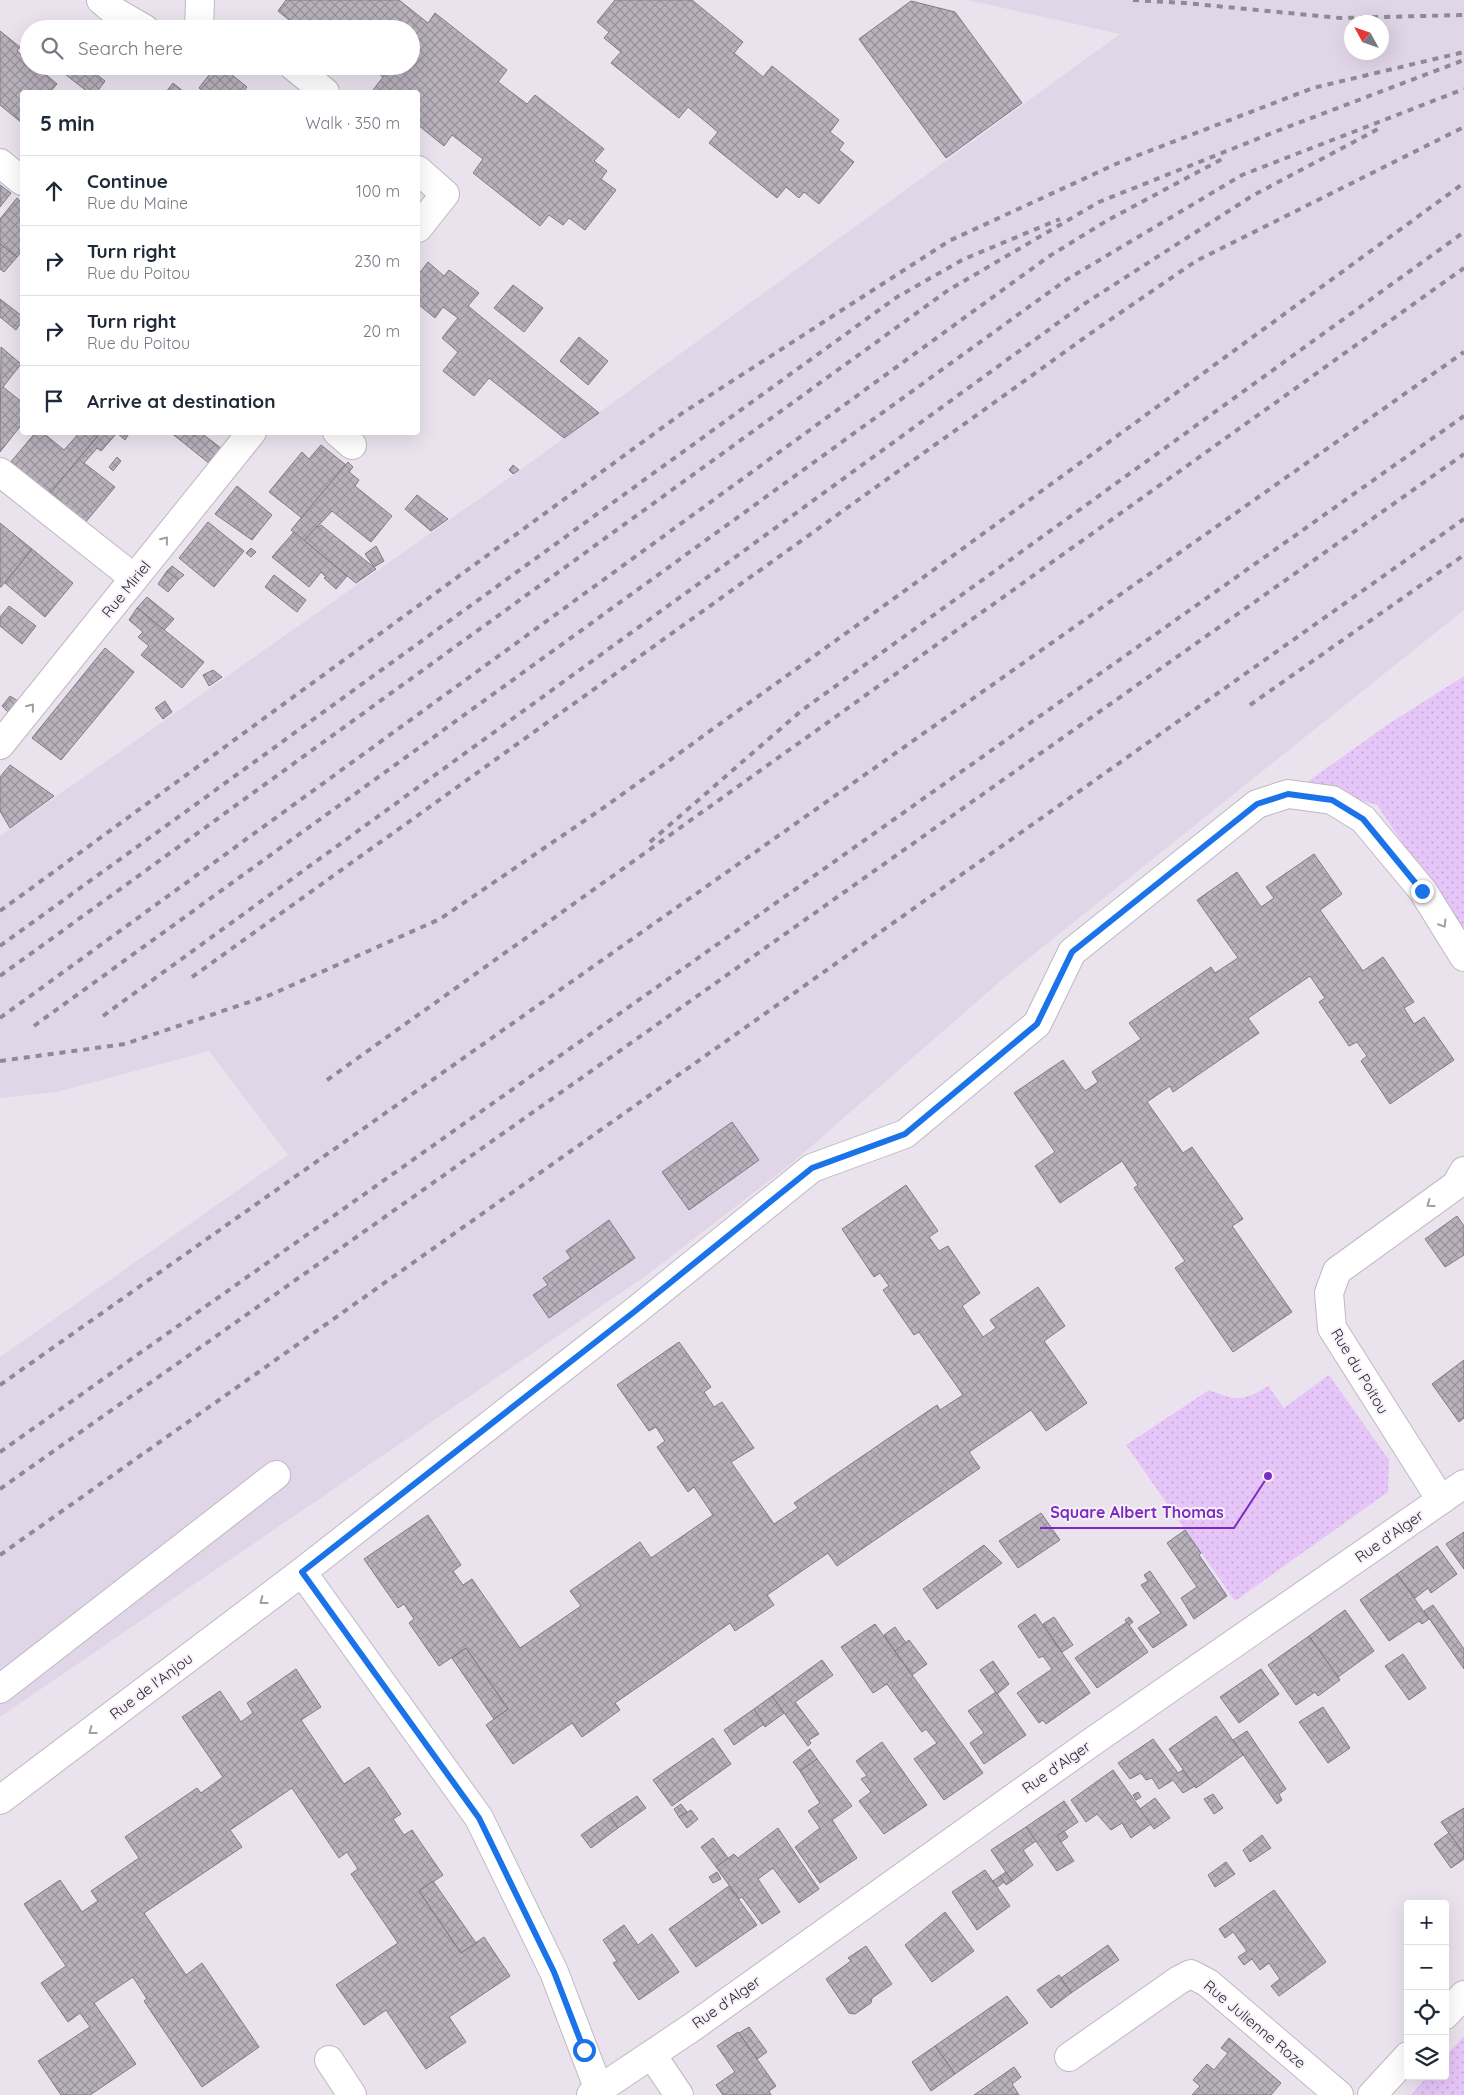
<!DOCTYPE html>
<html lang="en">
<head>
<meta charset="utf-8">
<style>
	body { margin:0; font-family:Quicksand,sans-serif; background:#f2f2f3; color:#1f2937 }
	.controls { position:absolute; right:15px; bottom:15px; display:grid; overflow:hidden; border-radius:5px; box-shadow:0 5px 20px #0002 }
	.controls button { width:45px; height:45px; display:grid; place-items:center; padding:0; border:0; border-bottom:1px solid #e0e1e3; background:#fff; color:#1f2937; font:25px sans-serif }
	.compass { position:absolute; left:1344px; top:15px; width:45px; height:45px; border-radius:50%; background:#fff; box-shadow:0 5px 20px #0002; rotate:310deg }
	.stop { position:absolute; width:15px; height:15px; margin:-11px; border:4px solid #1a73e8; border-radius:50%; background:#fff }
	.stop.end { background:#1a73e8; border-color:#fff; box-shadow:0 1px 5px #0008 }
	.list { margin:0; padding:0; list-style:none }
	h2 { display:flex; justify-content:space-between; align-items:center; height:65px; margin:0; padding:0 20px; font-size:21px }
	h2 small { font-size:16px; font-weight:400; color:#747a83 }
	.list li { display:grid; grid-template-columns:32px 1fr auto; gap:15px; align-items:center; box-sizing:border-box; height:70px; padding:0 20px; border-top:1px solid #e0e1e3 }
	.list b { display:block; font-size:19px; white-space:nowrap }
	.list p { margin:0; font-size:16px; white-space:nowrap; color:#747a83 }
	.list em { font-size:16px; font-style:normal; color:#747a83 }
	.icon { flex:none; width:28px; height:28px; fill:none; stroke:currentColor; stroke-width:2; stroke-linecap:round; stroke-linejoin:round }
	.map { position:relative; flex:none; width:1464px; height:2095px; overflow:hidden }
	.search { position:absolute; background:#fff; box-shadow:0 5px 20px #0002; left:20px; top:20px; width:400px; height:55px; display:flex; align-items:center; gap:12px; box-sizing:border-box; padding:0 18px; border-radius:28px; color:#747a83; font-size:19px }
	.panel { position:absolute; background:#fff; box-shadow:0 5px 20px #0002; left:20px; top:90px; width:400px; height:345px; border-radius:5px }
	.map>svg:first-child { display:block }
	.built { fill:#e1d6e8; fill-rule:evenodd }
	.green { fill:url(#green-dots) }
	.building { fill:url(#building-cross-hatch); stroke:#817b85 }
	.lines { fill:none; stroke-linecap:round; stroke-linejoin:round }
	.minor-casing { stroke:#bfb8c3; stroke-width:30 }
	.minor { stroke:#fff; stroke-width:28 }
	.rail { stroke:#8f8a92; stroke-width:4; stroke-dasharray:6 6; stroke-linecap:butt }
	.oneway { stroke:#9f9ea0 }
	.route { stroke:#1a73e8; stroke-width:6 }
	.labels { text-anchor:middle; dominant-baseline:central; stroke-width:4; stroke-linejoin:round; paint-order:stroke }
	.street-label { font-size:15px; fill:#29272b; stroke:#f7f0fb }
	.leader { fill:none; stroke:#7b2cbf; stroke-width:2 }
	.callout-dot { fill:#7b2cbf; stroke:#f7f0fb; stroke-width:2 }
	.callout-label { font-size:16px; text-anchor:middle; font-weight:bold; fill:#7b2cbf; stroke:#f7f0fb; stroke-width:4; stroke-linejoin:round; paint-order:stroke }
</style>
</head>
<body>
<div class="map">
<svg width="1464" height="2095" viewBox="0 0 1464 2095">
	<defs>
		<pattern id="green-dots" width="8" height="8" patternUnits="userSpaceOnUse" patternTransform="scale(1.25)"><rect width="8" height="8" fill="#e6c6f8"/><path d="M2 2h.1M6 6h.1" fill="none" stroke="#c5aad5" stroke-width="1.8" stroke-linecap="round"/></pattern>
		<pattern id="building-cross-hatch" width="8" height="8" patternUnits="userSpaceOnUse" patternTransform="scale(1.25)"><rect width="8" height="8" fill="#b9b2bd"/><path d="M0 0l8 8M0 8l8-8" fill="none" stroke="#96919a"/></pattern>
	</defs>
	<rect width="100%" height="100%" fill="#eae3ee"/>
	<!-- built -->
	<path class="built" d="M967,0H1464V610L1004,978L791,1164L647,1275L0,1717V1357L288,1155L209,1051L57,1092L0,1098V836L516,473L1120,34ZM1352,22H1382V52H1352Z"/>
	<!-- green -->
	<g class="green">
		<polygon points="1464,676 1464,935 1377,805 1303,785 1387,725"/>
		<path d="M1329,1375L1389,1460L1388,1492L1235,1601L1126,1445L1209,1390C1237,1401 1242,1402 1268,1386L1284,1408Z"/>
		<polygon points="1464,2036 1464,2095 1411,2095 1428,2076 1445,2076 1445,2057"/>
	</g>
	<!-- building -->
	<g class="building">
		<polygon points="286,0 399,0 428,23 435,13 507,70 498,82 527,104 535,95 604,149 594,161 607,171 601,179 616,190 585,230 569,218 563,225 549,215 540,226 473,173 483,159 452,135 444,146 418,125 418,92 376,92 373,90 383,77 369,66 411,66 411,29 300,29 278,11"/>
		<polygon points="615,0 692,0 743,42 734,53 763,77 772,66 839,120 830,132 844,143 839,150 854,162 819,204 804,192 799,198 786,187 777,198 709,143 718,132 688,107 679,118 611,63 621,52 604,38 609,32 597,22"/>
		<polygon points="911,1 955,12 1022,103 946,158 859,39"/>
		<polygon points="0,31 20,47 17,51 29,61 29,66 36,66 57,84 50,92 22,92 22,123 0,105"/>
		<polygon points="64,66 86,66 105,81 97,92 88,92 61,71"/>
		<polygon points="216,66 221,66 247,87 243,92 205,92 199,88"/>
		<polygon points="173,83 184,92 166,92"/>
		<polygon points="0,185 11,193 0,207"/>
		<polygon points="17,198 22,203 22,250 17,257 0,244 0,219"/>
		<polygon points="0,244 17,257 4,272 0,269"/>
		<polygon points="428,262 444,276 449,270 479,293 468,306 599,413 564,438 489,378 474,396 443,371 458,352 442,338 458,318 443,307 435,318 418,304 418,275"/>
		<polygon points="513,285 543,308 524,332 494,308"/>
		<polygon points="0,299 22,316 22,321 16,330 0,317"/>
		<polygon points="579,337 608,361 588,385 560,361"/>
		<polygon points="1,347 21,364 3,387 22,402 22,424 0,452"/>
		<polygon points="36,432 42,432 64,450 80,432 99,434 48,496 9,464"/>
		<polygon points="101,432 130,432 125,440 117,433 101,451 97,448 84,463 115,487 84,524 48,496"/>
		<polygon points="170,432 189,432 194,436 200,432 222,449 210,464"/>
		<polygon points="321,445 346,465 302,518 269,492 302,452 309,459"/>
		<polygon points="117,457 121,461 113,471 109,467"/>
		<polygon points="348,462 353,467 349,472 359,480 355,486 392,516 371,542 332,511 304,541 291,530"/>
		<polygon points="513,465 519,470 513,474 509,470"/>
		<polygon points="237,486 272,515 252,540 215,514"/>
		<polygon points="417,495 448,519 431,531 405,509"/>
		<polygon points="208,522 244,551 214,587 179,558"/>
		<polygon points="0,523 32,549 1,587 0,587"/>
		<polygon points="321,525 376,569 356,583 304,541 317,526 319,527"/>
		<polygon points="294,532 347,576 336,589 324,578 326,577 321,572 309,587 272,557"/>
		<polygon points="376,546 384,561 374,567 365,554"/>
		<polygon points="251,548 256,552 251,557 246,553"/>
		<polygon points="32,549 73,583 45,617 5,583"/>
		<polygon points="172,566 184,575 178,580 167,571"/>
		<polygon points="167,571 178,580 168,592 158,584"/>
		<polygon points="274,575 306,600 297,612 265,587"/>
		<polygon points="147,597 174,619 164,630 137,608"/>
		<polygon points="9,606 36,626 22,644 0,626 0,617"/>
		<polygon points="137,608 204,662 182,688 141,655 149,646 138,637 143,632 129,620"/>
		<polygon points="105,648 134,672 61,760 32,738"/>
		<polygon points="213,670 222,677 209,686 203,675"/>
		<polygon points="10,696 18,701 9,713 2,706"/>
		<polygon points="165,701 172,712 163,719 155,708"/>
		<polygon points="10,765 54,796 10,828 0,811 0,777"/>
		<polygon points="1314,854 1342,894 1320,910 1363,971 1383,957 1414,1002 1404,1008 1414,1024 1424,1017 1454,1060 1390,1104 1361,1061 1367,1056 1357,1042 1349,1046 1319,1002 1325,998 1310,976 1248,1018 1259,1033 1173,1092 1170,1086 1147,1102 1183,1153 1192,1147 1243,1219 1232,1226 1292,1312 1233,1352 1175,1268 1185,1261 1134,1188 1138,1185 1122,1161 1060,1203 1035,1166 1055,1152 1014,1093 1063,1060 1085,1091 1098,1082 1092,1072 1141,1039 1129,1023 1211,967 1215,973 1238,958 1197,900 1237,872 1261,907 1274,898 1266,887"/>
		<polygon points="732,1122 759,1160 689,1210 662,1172"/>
		<polygon points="906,1185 938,1231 929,1237 939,1251 948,1246 980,1293 962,1306 983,1337 996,1328 990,1320 1038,1287 1065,1326 1044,1341 1087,1403 1046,1431 1031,1410 969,1452 980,1468 837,1566 828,1553 767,1595 774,1605 735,1631 730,1623 615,1703 620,1710 582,1737 572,1723 513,1764 486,1725 508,1709 466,1648 439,1666 409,1623 414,1619 404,1604 398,1608 364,1559 428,1515 461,1565 453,1571 463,1585 472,1579 520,1648 581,1606 570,1591 640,1542 651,1558 713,1515 694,1487 688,1492 657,1447 665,1441 656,1427 649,1431 617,1385 679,1342 711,1387 704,1392 714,1407 722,1402 754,1448 731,1462 774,1524 798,1508 794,1503 937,1405 940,1410 963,1395 919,1332 914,1335 883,1290 889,1286 880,1273 874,1277 842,1229"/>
		<polygon points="1457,1216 1464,1226 1464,1255 1445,1267 1425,1239"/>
		<polygon points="609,1220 635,1258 549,1318 533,1295 548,1285 543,1278 571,1258 566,1251"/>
		<polygon points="1464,1360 1464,1418 1459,1422 1432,1384"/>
		<polygon points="1041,1513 1060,1540 1018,1568 999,1541"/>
		<polygon points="1185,1530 1201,1553 1199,1555 1227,1596 1194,1619 1181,1598 1197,1587 1167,1543"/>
		<polygon points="1464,1532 1464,1569 1446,1544"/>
		<polygon points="984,1545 1002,1563 937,1609 923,1589"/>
		<polygon points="1437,1546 1457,1574 1431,1593 1428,1588 1415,1598 1397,1574"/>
		<polygon points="1150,1571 1187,1625 1153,1648 1138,1628 1161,1613 1141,1585 1148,1581 1144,1575"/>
		<polygon points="1397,1574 1429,1619 1422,1624 1419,1621 1389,1641 1360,1600"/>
		<polygon points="1433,1605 1464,1649 1464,1669 1424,1611"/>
		<polygon points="1345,1610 1374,1651 1338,1677 1309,1636"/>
		<polygon points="1035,1614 1090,1693 1046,1724 1043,1720 1039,1723 1017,1693 1052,1669 1043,1656 1039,1658 1018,1626"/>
		<polygon points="1054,1617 1073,1645 1062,1652 1043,1624"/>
		<polygon points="1129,1617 1133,1622 1129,1625 1125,1620"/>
		<polygon points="1127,1622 1148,1652 1097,1688 1075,1658"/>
		<polygon points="875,1624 983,1773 944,1800 914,1759 937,1743 926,1729 922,1732 887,1684 873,1693 841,1647"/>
		<polygon points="895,1627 906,1643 895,1651 884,1635"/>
		<polygon points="1309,1636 1340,1680 1318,1696 1315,1692 1296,1705 1268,1665"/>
		<polygon points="909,1640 927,1664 912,1675 895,1651"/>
		<polygon points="466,1648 508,1709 494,1719 452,1658"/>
		<polygon points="1403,1654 1426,1688 1409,1700 1385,1666"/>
		<polygon points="822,1660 833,1675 795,1702 819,1734 809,1740 811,1743 808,1746 772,1696"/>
		<polygon points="993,1661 1009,1684 997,1694 980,1670"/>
		<polygon points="296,1669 321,1707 301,1720 344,1784 369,1767 401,1814 393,1819 404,1835 412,1830 443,1875 419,1891 461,1953 484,1937 510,1976 449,2017 466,2042 426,2069 386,2010 364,2025 336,1985 398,1943 351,1874 358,1869 347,1852 339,1858 292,1788 230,1830 242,1847 144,1913 186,1975 202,1963 259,2047 202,2087 144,2001 147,1999 133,1977 94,2003 136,2064 90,2095 61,2095 38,2061 90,2027 80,2013 68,2022 41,1983 66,1966 24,1904 60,1880 82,1912 98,1901 91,1891 139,1858 125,1837 197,1788 201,1793 223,1777 182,1717 220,1691 241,1722 253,1713 247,1703"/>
		<polygon points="1261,1669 1279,1694 1239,1723 1220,1697"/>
		<polygon points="996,1692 1026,1735 984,1764 970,1743 984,1733 968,1711"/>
		<polygon points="772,1696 784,1713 765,1727 754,1709"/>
		<polygon points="1323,1707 1350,1748 1328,1763 1299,1722"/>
		<polygon points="754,1709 764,1724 734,1745 724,1730"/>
		<polygon points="1216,1716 1243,1755 1196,1788 1169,1749"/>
		<polygon points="1247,1731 1286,1789 1279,1794 1282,1800 1277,1804 1233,1740"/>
		<polygon points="713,1738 731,1764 672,1806 653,1780"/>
		<polygon points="1153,1739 1178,1773 1183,1770 1195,1786 1183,1793 1173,1780 1159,1789 1152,1778 1146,1780 1141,1773 1130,1779 1118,1763"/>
		<polygon points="882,1742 927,1805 884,1834 859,1801 871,1792 861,1779 867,1776 856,1761"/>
		<polygon points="810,1749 817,1759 800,1771 793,1762"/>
		<polygon points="817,1759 852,1806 832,1820 857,1858 820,1883 795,1847 820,1828 808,1811 820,1803 800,1771"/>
		<polygon points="1113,1770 1151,1824 1131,1838 1122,1823 1111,1830 1097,1814 1086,1822 1071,1800"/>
		<polygon points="1138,1792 1141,1797 1136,1800 1133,1795"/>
		<polygon points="1213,1794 1223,1808 1214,1814 1204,1799"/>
		<polygon points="637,1796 646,1808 618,1828 609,1815"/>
		<polygon points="1155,1798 1170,1818 1154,1829 1140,1809"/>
		<polygon points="1064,1801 1078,1822 1057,1836 1074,1861 1057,1871 1026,1827"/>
		<polygon points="681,1804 687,1812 679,1817 674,1809"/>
		<polygon points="1464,1808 1464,1854 1441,1822"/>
		<polygon points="691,1810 698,1819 687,1828 679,1817"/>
		<polygon points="609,1815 618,1828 591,1848 581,1835"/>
		<polygon points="1026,1827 1036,1841 1023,1850 1033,1865 1012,1881 991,1850"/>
		<polygon points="778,1828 819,1889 799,1903 773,1868 758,1879 780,1912 762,1924 742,1897 739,1899 716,1867 734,1854 738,1858"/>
		<polygon points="1064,1831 1068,1837 1061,1842 1057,1836"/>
		<polygon points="1449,1833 1464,1854 1464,1859 1451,1868 1434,1844"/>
		<polygon points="1262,1835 1271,1848 1250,1862 1243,1850"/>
		<polygon points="713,1838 728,1858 716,1867 701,1847"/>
		<polygon points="1226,1862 1235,1874 1215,1887 1208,1875"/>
		<polygon points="985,1870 1010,1906 977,1930 952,1892"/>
		<polygon points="717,1872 721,1879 713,1883 709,1877"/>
		<polygon points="1006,1872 1012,1881 1006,1885 1000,1876"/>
		<polygon points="1000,1876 1004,1882 997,1887 993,1881"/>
		<polygon points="433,1881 476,1943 461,1953 419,1891"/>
		<polygon points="729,1886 757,1925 696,1967 669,1929"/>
		<polygon points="1274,1890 1326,1962 1279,1996 1271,1986 1280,1979 1269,1963 1260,1970 1252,1959 1244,1965 1238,1957 1247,1951 1233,1932 1225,1938 1219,1929"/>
		<polygon points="945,1912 974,1951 932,1982 905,1945"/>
		<polygon points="624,1925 638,1945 652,1934 679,1972 639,2000 613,1963 617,1961 603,1940"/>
		<polygon points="1108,1945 1119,1960 1071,1993 1061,1978"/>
		<polygon points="866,1946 892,1984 872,1998 871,2003 855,2014 849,2013 826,1979 851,1961 848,1958"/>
		<polygon points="1059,1975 1071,1993 1051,2008 1037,1990"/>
		<polygon points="1007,1996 1028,2023 955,2074 935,2046"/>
		<polygon points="749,2027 767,2052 757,2059 739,2033"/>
		<polygon points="738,2032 776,2086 769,2091 771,2095 723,2095 716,2085 735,2072 717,2046"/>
		<polygon points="1229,2038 1281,2083 1271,2095 1192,2095 1200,2086 1193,2080 1207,2064 1214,2070 1228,2053 1221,2048"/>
		<polygon points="935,2046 955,2074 931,2091 912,2062"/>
		<polygon points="1014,2067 1021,2077 1012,2084 1019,2095 974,2095"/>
	</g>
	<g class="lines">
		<defs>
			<g id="minor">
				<polyline points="101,0 114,11 145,29"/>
				<polyline points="199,29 200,0"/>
				<polyline points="293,66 325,92"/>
				<polyline points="0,163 22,181"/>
				<polyline points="418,170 445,194 418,228"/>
				<polyline points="337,432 352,445"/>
				<polyline points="0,472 134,578"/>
				<polyline points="0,745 252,432"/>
				<polyline points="1441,1500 1332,1328 1329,1293 1337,1271 1456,1185 1464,1171"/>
				<polyline points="302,1572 479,1818 554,1972 599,2090"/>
				<polyline points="0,1689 276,1475"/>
				<polyline points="0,1800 302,1572 634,1312 812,1168 905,1134 1037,1024 1072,952 1257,804 1288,794 1332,800 1363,819 1423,891 1464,957"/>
				<polyline points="1445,2015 1464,1995"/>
				<polyline points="652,2055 679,2095"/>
				<polyline points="1069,2057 1179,1980 1191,1974 1208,1983 1339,2095"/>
				<polyline points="329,2060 352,2095"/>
				<polyline points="591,2095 694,2026 1089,1744 1464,1484"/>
				<polyline points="1372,2095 1408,2056"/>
			</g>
		</defs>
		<!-- minor casing -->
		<use href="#minor" class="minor-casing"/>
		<!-- minor -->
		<use href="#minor" class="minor"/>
		<!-- rail -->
		<g class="rail">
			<polyline points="1133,0 1185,3 1340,18 1464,15"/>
			<polyline points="1250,705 1464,555"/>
			<polyline points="650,842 801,711 1464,232"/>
			<polyline points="0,911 681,414 949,241 1118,163 1313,88 1464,52"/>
			<polyline points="0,946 897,297 964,259 1060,219"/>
			<polyline points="0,976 947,291 1099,202 1277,131 1464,60"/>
			<polyline points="192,977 1101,326 1196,261 1464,127"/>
			<polyline points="103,1016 1084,304 1252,196 1380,128"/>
			<polyline points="0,1018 1048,257 1108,220 1224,158"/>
			<polyline points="34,1026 1066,280 1242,175 1464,89"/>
			<polyline points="0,1061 125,1044 270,995 440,919 606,806 910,587 1464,183"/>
			<polyline points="327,1080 1464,268"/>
			<polyline points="0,1385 1464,352"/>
			<polyline points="0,1452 1464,416"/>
			<polyline points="0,1489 1464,454"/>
			<polyline points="0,1555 1464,519"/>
		</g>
	</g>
	<!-- one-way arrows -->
	<defs><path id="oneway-chevron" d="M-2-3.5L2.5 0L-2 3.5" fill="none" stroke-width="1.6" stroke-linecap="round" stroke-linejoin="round" transform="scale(1.25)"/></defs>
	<g class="oneway">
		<use href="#oneway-chevron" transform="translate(165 540) rotate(-51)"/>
		<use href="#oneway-chevron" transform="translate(31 707) rotate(-51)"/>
		<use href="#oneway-chevron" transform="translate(1443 924) rotate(58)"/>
		<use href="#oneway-chevron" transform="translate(1430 1204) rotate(144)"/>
		<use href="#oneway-chevron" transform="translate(263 1601) rotate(143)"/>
		<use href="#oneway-chevron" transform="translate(92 1731) rotate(143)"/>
	</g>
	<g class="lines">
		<!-- route -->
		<polyline class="route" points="584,2050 554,1972 479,1818 302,1572 634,1312 812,1168 905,1134 1037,1024 1072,952 1257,804 1288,794 1332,800 1363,819 1422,891"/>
	</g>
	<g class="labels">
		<!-- street labels -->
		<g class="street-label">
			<text transform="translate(126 589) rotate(-51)">Rue Miriel</text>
			<text transform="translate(1360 1371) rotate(59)">Rue du Poitou</text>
			<text transform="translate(1389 1536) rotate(-35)">Rue d'Alger</text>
			<text transform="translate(151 1686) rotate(-37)">Rue de l'Anjou</text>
			<text transform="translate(1056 1767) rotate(-35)">Rue d'Alger</text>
			<text transform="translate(726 2002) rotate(-35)">Rue d'Alger</text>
			<text transform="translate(1255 2024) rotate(40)">Rue Julienne Roze</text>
		</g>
	</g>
	<!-- callouts -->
	<path class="leader" d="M1268 1476L1234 1528H1040"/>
	<circle class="callout-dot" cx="1268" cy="1476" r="5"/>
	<g class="callout-label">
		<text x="1137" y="1518">Square Albert Thomas</text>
	</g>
</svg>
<div class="controls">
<button>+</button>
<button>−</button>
<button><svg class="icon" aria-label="locate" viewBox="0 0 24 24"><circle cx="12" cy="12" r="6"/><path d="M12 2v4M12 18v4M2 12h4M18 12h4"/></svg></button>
<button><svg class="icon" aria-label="layers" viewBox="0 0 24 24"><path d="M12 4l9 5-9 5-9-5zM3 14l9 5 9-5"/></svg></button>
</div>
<svg class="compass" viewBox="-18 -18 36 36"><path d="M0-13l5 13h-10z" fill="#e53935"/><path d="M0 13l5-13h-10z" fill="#747a83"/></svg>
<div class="stop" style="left:584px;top:2050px"></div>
<div class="stop end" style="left:1422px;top:891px"></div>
<div class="search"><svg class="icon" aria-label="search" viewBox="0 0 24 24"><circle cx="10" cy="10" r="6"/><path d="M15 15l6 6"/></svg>Search here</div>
<section class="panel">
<h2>5 min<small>Walk · 350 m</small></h2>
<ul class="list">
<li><svg class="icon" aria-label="ahead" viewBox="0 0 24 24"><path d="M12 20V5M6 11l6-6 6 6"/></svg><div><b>Continue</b><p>Rue du Maine</p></div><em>100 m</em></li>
<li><svg class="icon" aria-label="right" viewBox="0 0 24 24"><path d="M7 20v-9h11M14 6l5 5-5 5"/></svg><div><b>Turn right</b><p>Rue du Poitou</p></div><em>230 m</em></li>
<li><svg class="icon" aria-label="right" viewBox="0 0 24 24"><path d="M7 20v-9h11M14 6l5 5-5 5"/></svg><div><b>Turn right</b><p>Rue du Poitou</p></div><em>20 m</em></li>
<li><svg class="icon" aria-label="arrive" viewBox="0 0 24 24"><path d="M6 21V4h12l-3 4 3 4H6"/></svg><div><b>Arrive at destination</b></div></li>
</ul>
</section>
</div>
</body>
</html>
